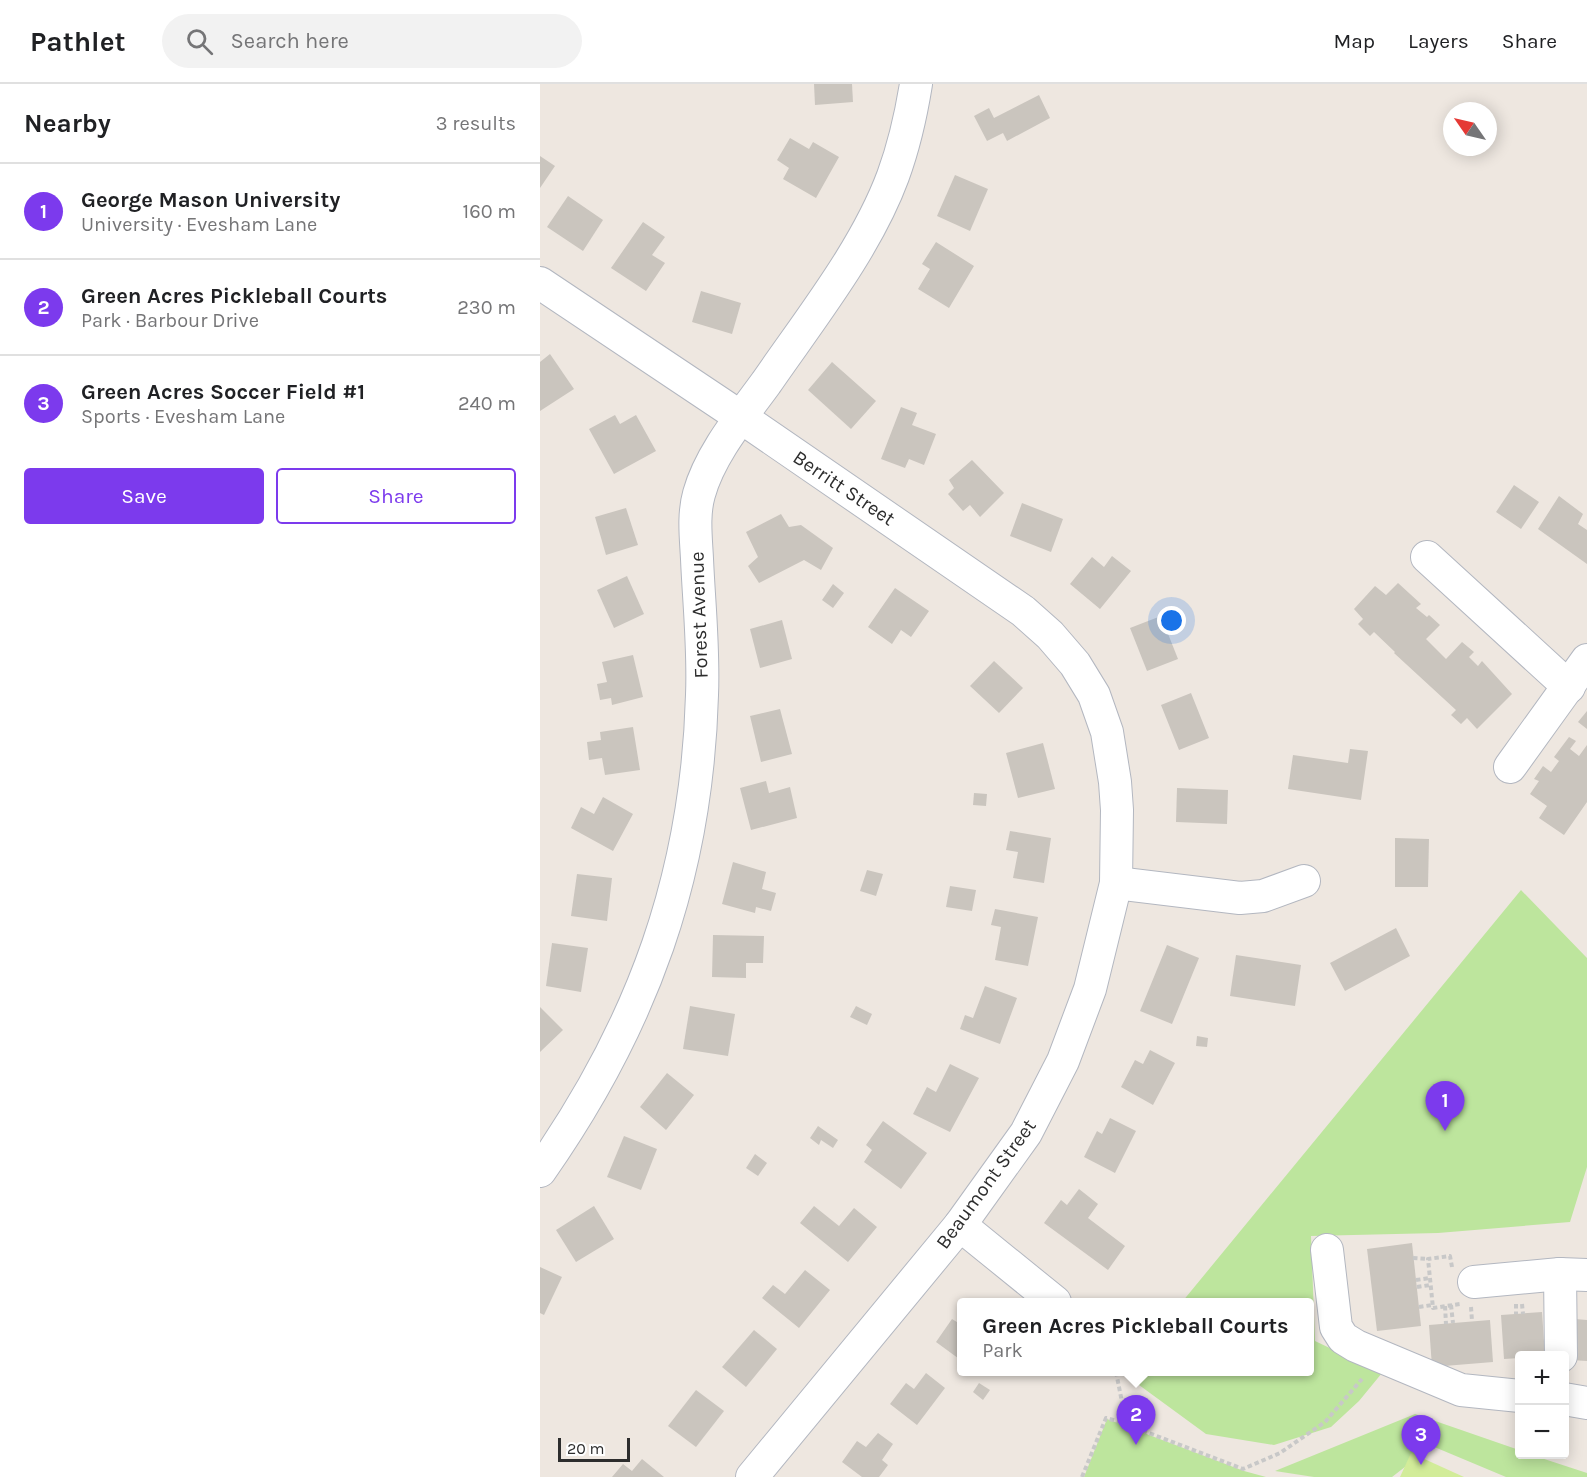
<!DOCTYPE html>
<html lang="en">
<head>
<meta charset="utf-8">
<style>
	body { margin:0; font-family:Karla,sans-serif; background:#f2f2f2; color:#202124 }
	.controls { position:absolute; right:18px; bottom:18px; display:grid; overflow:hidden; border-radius:6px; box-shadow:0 3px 15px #0003 }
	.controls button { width:54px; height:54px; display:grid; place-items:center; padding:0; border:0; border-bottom:2px solid #e0e0e0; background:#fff; color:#202124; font:30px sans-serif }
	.compass { position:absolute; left:903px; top:18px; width:54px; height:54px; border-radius:50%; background:#fff; box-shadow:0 3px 15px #0003; rotate:304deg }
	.scale { position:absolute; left:18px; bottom:15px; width:72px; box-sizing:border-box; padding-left:6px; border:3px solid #2d2d2d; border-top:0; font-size:16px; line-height:21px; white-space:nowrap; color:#2d2d2d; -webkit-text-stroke:4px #fff; paint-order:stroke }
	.you { position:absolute; left:632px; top:537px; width:21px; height:21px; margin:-15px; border:4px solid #fff; border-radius:50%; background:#1a73e8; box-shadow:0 0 0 9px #1a73e833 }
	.badge { display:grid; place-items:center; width:39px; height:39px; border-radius:50%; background:#7c3aed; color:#fff; font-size:20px; font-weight:700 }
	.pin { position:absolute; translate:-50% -50px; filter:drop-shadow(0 2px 3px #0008) }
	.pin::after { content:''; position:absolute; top:32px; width:21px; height:18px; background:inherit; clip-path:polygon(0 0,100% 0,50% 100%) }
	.popup { position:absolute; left:417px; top:1214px; width:357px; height:78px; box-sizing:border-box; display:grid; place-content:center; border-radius:6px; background:#fff; filter:drop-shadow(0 2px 4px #0005); font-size:20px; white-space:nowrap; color:#757577 }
	.popup b { font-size:22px; color:#202124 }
	.popup::after { content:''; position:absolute; left:50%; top:100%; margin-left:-12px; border:12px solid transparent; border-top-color:#fff }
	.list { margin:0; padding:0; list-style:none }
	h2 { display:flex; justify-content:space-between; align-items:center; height:78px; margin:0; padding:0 24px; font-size:26px }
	h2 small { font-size:20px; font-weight:400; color:#757577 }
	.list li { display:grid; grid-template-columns:39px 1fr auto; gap:18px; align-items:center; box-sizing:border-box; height:96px; padding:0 24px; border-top:2px solid #e0e0e0 }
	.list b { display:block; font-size:22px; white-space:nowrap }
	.list p { margin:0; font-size:20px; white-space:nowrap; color:#757577 }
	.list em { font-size:20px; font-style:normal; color:#757577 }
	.actions { display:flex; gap:12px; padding:18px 24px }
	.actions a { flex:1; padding:14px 0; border:2px solid #7c3aed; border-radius:6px; text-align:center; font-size:21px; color:#7c3aed }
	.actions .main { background:#7c3aed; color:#fff }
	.icon { flex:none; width:33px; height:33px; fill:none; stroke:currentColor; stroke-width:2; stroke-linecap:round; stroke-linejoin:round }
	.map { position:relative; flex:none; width:1047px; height:1393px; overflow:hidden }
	header { display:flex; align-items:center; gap:36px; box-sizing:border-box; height:84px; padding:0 30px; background:#fff; border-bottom:2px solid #e0e0e0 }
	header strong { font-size:28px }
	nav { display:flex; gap:33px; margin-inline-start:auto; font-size:21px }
	.search { width:420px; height:54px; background:#f2f2f2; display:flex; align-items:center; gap:15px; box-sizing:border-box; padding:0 21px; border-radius:33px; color:#757577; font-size:22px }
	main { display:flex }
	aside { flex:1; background:#fff }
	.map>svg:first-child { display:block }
	.green { fill:#bde59d }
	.pitch { fill:#d2ec99 }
	.building { fill:#cac5be }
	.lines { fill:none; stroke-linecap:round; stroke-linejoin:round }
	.minor-casing { stroke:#b3b7c0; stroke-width:34 }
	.path { stroke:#c8c8c8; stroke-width:4; stroke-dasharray:4.5 3; stroke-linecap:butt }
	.minor { stroke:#fff; stroke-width:32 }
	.labels { text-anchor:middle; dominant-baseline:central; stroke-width:4.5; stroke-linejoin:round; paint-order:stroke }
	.street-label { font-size:20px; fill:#2d2d2d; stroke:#fff }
</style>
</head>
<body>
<header>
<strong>Pathlet</strong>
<div class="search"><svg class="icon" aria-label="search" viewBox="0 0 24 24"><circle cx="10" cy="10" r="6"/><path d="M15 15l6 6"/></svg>Search here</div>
<nav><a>Map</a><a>Layers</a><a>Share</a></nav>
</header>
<main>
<aside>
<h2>Nearby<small>3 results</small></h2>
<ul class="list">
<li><span class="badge">1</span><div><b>George Mason University</b><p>University · Evesham Lane</p></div><em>160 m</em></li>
<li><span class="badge">2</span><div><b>Green Acres Pickleball Courts</b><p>Park · Barbour Drive</p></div><em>230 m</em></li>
<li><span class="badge">3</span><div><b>Green Acres Soccer Field #1</b><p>Sports · Evesham Lane</p></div><em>240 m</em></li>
</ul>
<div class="actions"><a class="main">Save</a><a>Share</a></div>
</aside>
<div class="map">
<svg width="1047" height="1393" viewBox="0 0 1047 1393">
	<rect width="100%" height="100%" fill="#eee7e0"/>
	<!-- green -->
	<g class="green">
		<polygon points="981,806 1047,874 1047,1083 1030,1138 898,1149 771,1152 775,1257 842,1289 819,1317 791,1343 734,1361 666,1350 584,1290 586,1288 770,1288 770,1218 642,1218"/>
		<polygon points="875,1330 979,1366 980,1370 992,1371 1047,1389 1047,1393 966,1393 892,1362 852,1393 774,1393 735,1387"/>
		<polygon points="567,1335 704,1387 726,1393 544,1393"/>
	</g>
	<!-- pitch -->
	<polygon class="pitch" points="871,1369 924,1393 860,1393"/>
	<!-- building -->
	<g class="building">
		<polygon points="274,0 312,0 313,18 275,21"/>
		<polygon points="499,11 510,34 467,57 463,49 447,57 434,32 449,24 454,34"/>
		<polygon points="250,54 269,65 273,58 299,73 276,114 243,95 249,84 237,76"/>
		<polygon points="0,72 15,82 0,104"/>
		<polygon points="415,91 448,105 430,147 397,132"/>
		<polygon points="28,112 63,136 43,167 7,143"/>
		<polygon points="103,138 125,153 112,171 125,179 106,207 71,184"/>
		<polygon points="396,158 434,182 409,224 378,205 390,185 382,180"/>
		<polygon points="161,207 201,219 192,250 152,238"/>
		<polygon points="10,270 34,305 0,327 0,278"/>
		<polygon points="292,278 336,317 311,345 268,306"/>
		<polygon points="361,323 377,329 372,341 396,350 384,381 369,375 365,384 341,375"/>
		<polygon points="75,331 80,340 96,331 116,367 74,390 49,345"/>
		<polygon points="432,376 464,409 440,433 430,421 423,427 408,410 414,404 409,396"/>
		<polygon points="974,401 999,418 981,445 956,428"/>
		<polygon points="1019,412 1043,430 1038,440 1047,446 1047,480 998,445"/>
		<polygon points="482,419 523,435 511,468 470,452"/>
		<polygon points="86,424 98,461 66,471 55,433"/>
		<polygon points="241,430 249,443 261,441 293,464 281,486 264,476 219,499 208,482 218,473 206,448"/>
		<polygon points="572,472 591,487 560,525 530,500 552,473 564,483"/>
		<polygon points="87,492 104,530 74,544 57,506"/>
		<polygon points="858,499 881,520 876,524 887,533 889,531 900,541 886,555 906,575 922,558 934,568 929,573 938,582 942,577 972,610 937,645 927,634 921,640 911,631 916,626 854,569 855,568 834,548 830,552 818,540 823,535 814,525 835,502 846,511"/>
		<polygon points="293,500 304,509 293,524 282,516"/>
		<polygon points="355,504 389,527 371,553 361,546 352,560 328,543"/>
		<polygon points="621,532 638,575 607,587 590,544"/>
		<polygon points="242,536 252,575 220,584 210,545"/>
		<polygon points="93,571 103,613 72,621 71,614 60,616 57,600 67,598 62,578"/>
		<polygon points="454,577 483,604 459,629 430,602"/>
		<polygon points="651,609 669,654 639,666 621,621"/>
		<polygon points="240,625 252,670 221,678 210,632"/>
		<polygon points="1047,627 1047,645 1038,638"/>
		<polygon points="93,643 100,686 65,691 62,674 49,676 47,658 61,656 60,648"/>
		<polygon points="1029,653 1036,657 1030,665 1039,672 1047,661 1047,718 1024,751 999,734 1007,722 990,710 999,697 994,695 1003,682 1011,688 1019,677 1014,673"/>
		<polygon points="503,659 515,705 478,714 466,669"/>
		<polygon points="810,665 828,667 821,716 748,705 753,671 808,679"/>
		<polygon points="226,697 229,709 250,703 257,734 211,746 200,704"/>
		<polygon points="637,704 688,706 687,740 636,738"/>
		<polygon points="434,709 447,710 446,722 433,721"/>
		<polygon points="63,713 93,730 73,767 31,744 41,723 54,730"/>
		<polygon points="470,747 511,754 504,799 473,794 478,768 466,766"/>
		<polygon points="855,754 889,755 888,803 855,803"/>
		<polygon points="193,778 226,788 222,805 236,809 231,827 216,823 215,829 182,820"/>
		<polygon points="327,786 343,790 336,812 320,807"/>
		<polygon points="37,790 72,794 67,837 31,832"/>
		<polygon points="410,802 436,806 432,827 406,823"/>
		<polygon points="455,825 498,833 488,882 455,876 461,843 451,841"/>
		<polygon points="856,844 870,872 805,907 790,879"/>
		<polygon points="173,851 224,852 223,879 206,879 206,894 172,893"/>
		<polygon points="12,859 48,864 41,908 6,902"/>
		<polygon points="627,861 659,874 632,940 600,927"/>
		<polygon points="696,871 761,881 755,922 690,912"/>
		<polygon points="445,902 477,914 460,960 420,945 425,931 433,934"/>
		<polygon points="150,922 195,930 188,972 143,965"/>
		<polygon points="316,922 332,930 327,941 310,933"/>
		<polygon points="0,923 23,946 0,968"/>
		<polygon points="657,952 668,954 667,963 656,962"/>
		<polygon points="610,966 635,979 613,1021 581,1003 595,976 603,980"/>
		<polygon points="410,980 439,994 410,1048 373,1030 387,1003 396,1008"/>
		<polygon points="127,989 154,1011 126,1046 100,1023"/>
		<polygon points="570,1034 596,1047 575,1089 544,1073 557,1047 562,1050"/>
		<polygon points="343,1037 387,1069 361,1105 324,1078 332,1066 326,1061"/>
		<polygon points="278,1042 298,1056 293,1064 281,1056 279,1061 270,1054"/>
		<polygon points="84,1052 117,1065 101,1106 67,1093"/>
		<polygon points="215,1070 227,1079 218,1092 206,1084"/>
		<polygon points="539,1105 558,1120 548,1134 585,1162 568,1186 504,1139 521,1116 527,1121"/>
		<polygon points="54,1122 74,1155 36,1178 16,1146"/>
		<polygon points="274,1122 299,1142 314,1124 337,1143 308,1178 260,1139"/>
		<polygon points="872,1159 881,1242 837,1247 827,1165"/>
		<polygon points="0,1183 22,1193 4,1231 0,1229"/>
		<polygon points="265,1186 290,1206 259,1244 222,1214 233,1201 245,1210"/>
		<polygon points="1002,1228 1005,1272 980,1272 980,1274 964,1275 961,1231"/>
		<polygon points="412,1235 420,1240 422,1238 422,1277 396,1258"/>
		<polygon points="1035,1235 1047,1236 1047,1277 1031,1276"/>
		<polygon points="950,1236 953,1278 892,1283 889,1241"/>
		<polygon points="214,1246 237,1265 206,1303 182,1283"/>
		<polygon points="386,1289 405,1304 377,1341 350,1320 366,1299 374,1305"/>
		<polygon points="439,1299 450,1306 443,1316 433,1308"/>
		<polygon points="156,1306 184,1327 156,1363 128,1342"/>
		<polygon points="338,1349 353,1360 342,1376 348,1381 339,1393 322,1393 302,1378 317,1357 326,1363"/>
		<polygon points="102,1375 124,1393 72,1393 83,1380 92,1387"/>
	</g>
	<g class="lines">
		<defs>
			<g id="minor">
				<polyline points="0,199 202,334 483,527 510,551 535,580 554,611 567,648 575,698 577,726 576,799 550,905 523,977 486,1049 420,1141 212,1393"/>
				<polyline points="887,473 1029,603"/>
				<polyline points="970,683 1047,576"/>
				<polyline points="576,799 700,814 723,812 764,797"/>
				<path d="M0,1087C103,940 157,791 162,611C164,566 159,520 157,475C156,454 153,431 159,410C170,370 202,332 226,299C270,235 326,165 353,92C364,62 371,31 376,0"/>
				<polyline points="420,1141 515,1218"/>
				<polyline points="787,1166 796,1243 803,1254 816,1262 921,1306 980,1312"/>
				<polyline points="1020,1190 1021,1272"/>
				<polyline points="934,1198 1020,1190 1047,1191"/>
				<polyline points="1024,1315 1047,1319"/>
			</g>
		</defs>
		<!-- minor casing -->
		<use href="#minor" class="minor-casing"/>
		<!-- path -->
		<g class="path">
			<polyline points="873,1174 888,1175"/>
			<polyline points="912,1183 910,1172 888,1175 893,1224 920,1220"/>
			<polyline points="876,1196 890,1194"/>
			<polyline points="877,1203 890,1201"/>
			<polyline points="976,1220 976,1230"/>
			<polyline points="982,1220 983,1230"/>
			<polyline points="911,1221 913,1239"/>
			<polyline points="905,1222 906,1240"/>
			<polyline points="879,1223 892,1221"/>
			<polyline points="931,1223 932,1237"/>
			<polyline points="576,1288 582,1318 580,1338 703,1385 740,1369 785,1338 822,1295"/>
			<polyline points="542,1393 566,1334 580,1338"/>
		</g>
		<!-- minor -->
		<use href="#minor" class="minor"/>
	</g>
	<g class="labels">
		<!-- street labels -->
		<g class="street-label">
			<text transform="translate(304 404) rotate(34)">Berritt Street</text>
			<text transform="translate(159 531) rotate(-92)">Forest Avenue</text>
			<text transform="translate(446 1100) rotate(-54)">Beaumont Street</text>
		</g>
	</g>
</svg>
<div class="controls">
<button>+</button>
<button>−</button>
</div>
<svg class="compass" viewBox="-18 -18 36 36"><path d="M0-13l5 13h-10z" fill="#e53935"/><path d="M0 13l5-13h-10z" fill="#757577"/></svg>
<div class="scale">20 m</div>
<div class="you"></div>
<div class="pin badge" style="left:905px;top:1047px">1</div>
<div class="pin badge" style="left:596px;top:1361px">2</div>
<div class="popup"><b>Green Acres Pickleball Courts</b>Park</div>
<div class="pin badge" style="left:881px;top:1381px">3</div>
</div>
</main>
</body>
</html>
